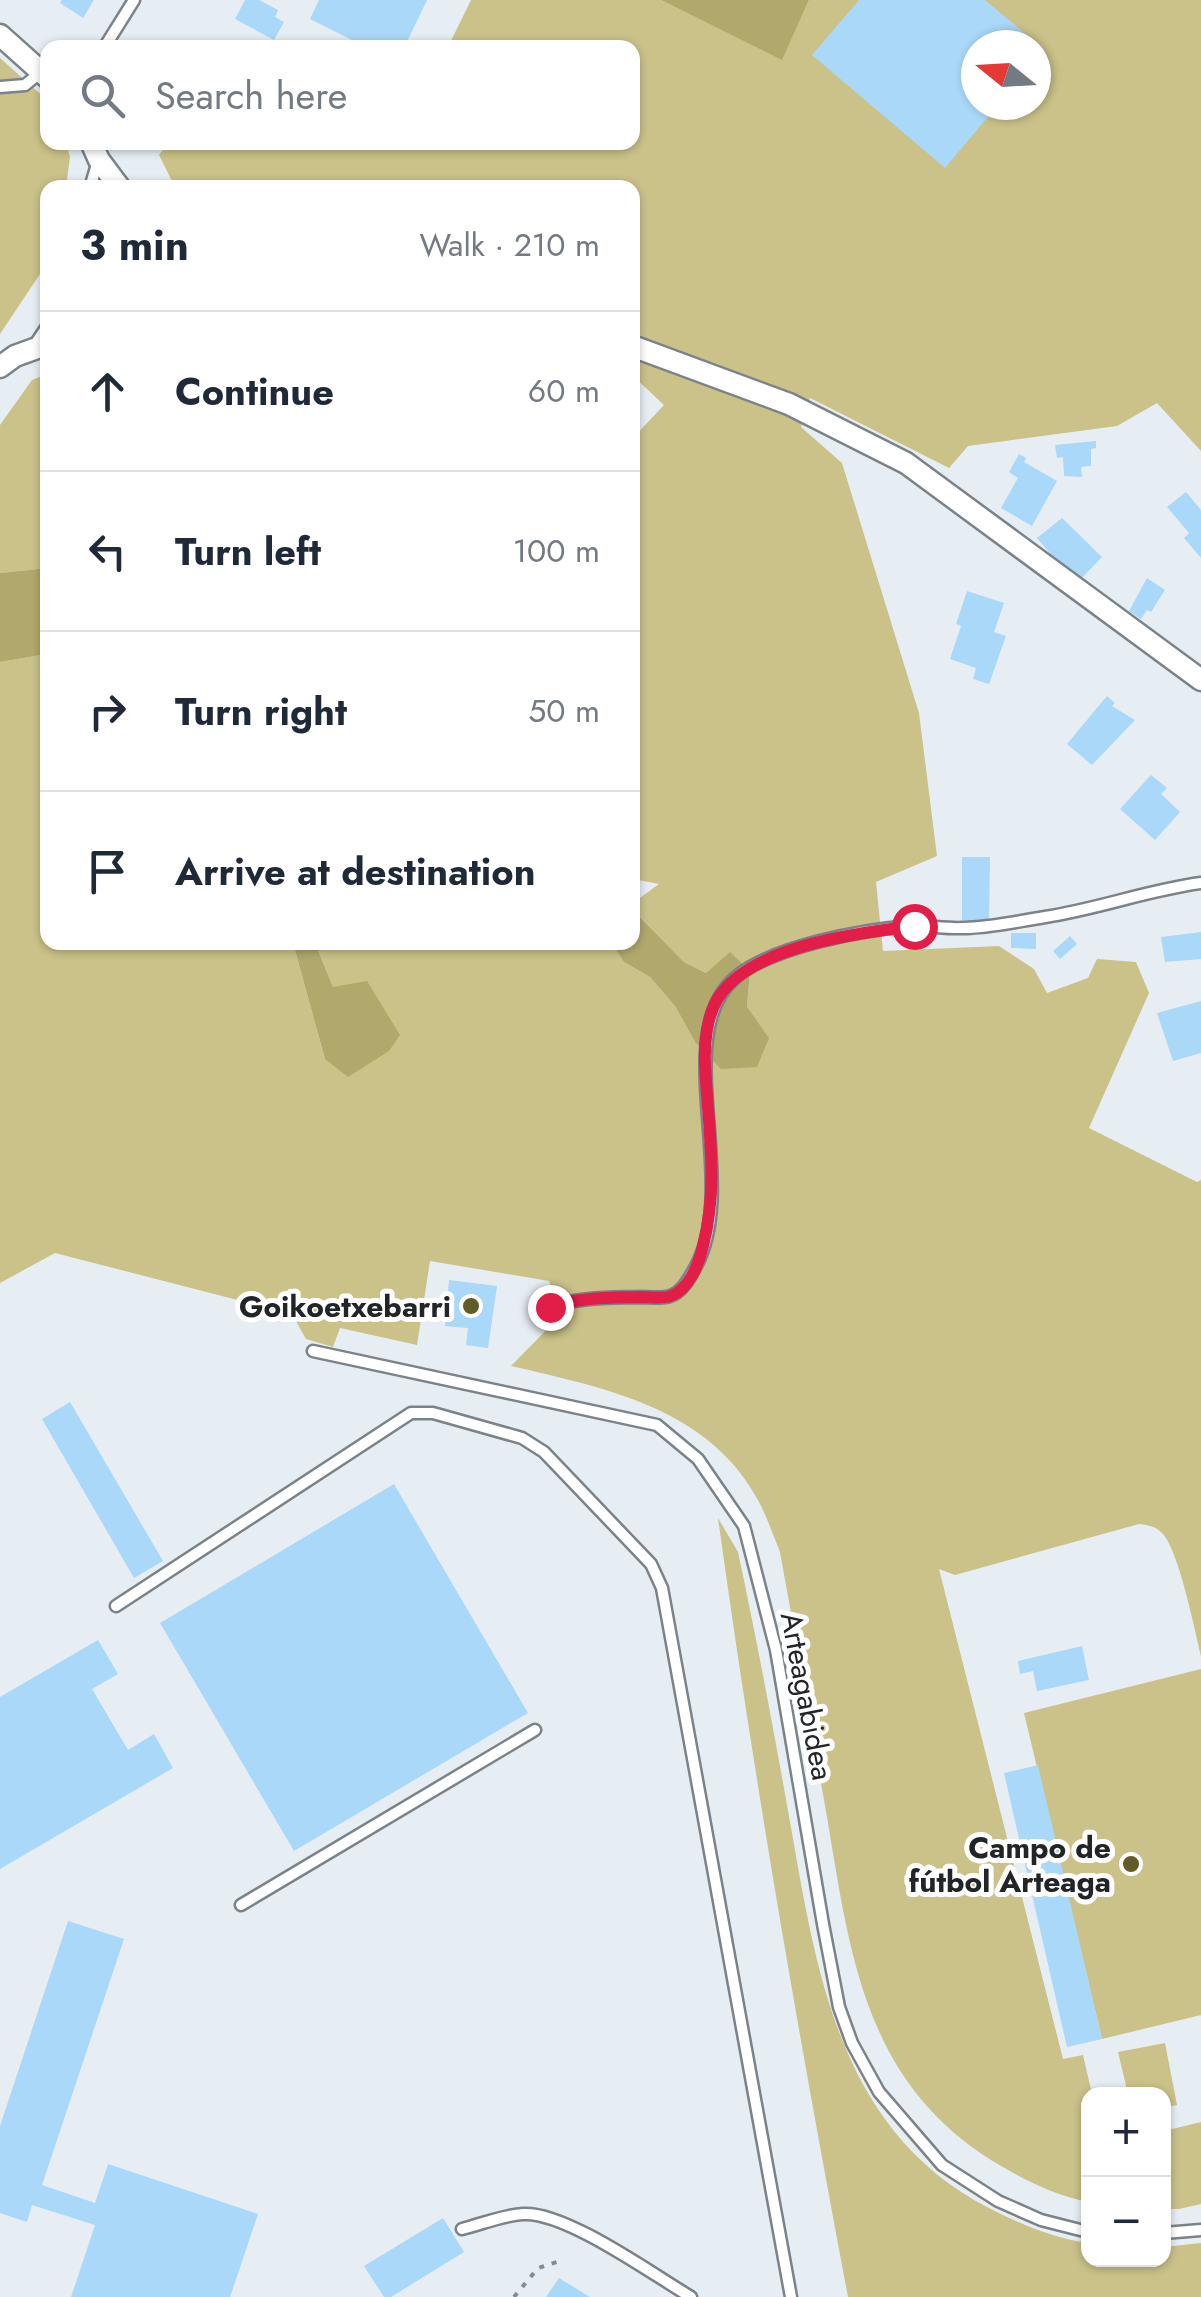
<!DOCTYPE html>
<html lang="en">
<head>
<meta charset="utf-8">
<style>
	body { margin:0; font-family:Jost,sans-serif; background:#f6f6f7; color:#1f2937 }
	.controls { position:absolute; right:30px; bottom:30px; display:grid; overflow:hidden; border-radius:20px; box-shadow:0 2px 8px #0004 }
	.controls button { width:90px; height:90px; display:grid; place-items:center; padding:0; border:0; border-bottom:2px solid #e0e1e3; background:#fff; color:#1f2937; font:50px sans-serif }
	.compass { position:absolute; left:961px; top:30px; width:90px; height:90px; border-radius:50%; background:#fff; box-shadow:0 2px 8px #0004; rotate:288deg }
	.stop { position:absolute; width:30px; height:30px; margin:-22px; border:8px solid #e11d48; border-radius:50%; background:#fff }
	.stop.end { background:#e11d48; border-color:#fff; box-shadow:0 2px 10px #0008 }
	.list { margin:0; padding:0; list-style:none }
	h2 { display:flex; justify-content:space-between; align-items:center; height:130px; margin:0; padding:0 40px; font-size:42px }
	h2 small { font-size:32px; font-weight:400; color:#747a83 }
	.list li { display:grid; grid-template-columns:65px 1fr auto; gap:30px; align-items:center; box-sizing:border-box; height:160px; padding:0 40px; border-top:2px solid #e0e1e3 }
	.list b { display:block; font-size:38px; white-space:nowrap }
	.list em { font-size:32px; font-style:normal; color:#747a83 }
	.icon { flex:none; width:55px; height:55px; fill:none; stroke:currentColor; stroke-width:2; stroke-linecap:round; stroke-linejoin:round }
	.map { position:relative; flex:none; width:1201px; height:2297px; overflow:hidden }
	.search { position:absolute; background:#fff; box-shadow:0 2px 8px #0004; left:40px; top:40px; width:600px; height:110px; display:flex; align-items:center; gap:25px; box-sizing:border-box; padding:0 35px; border-radius:20px; color:#747a83; font-size:38px }
	.panel { position:absolute; background:#fff; box-shadow:0 2px 8px #0004; left:40px; top:180px; width:600px; height:770px; border-radius:20px }
	.map>svg:first-child { display:block }
	.green { fill:#cac289; fill-rule:evenodd }
	.forest { fill:#b1a86b }
	.building { fill:#aad8f8 }
	.lines { fill:none; stroke-linecap:round; stroke-linejoin:round }
	.service-casing { stroke:#7b8388; stroke-width:15 }
	.minor-casing { stroke:#7b8388; stroke-width:25 }
	.path { stroke:#858b8f; stroke-width:4; stroke-dasharray:5 8; stroke-linecap:butt }
	.service { stroke:#fff; stroke-width:10 }
	.minor { stroke:#fff; stroke-width:20 }
	.route { stroke:#e11d48; stroke-width:12 }
	.poi-dot { fill:#625a27; stroke:#fff; stroke-width:4 }
	.labels { text-anchor:middle; dominant-baseline:central; stroke-width:10; stroke-linejoin:round; paint-order:stroke }
	.poi-label { font-size:30px; font-weight:bold; fill:#222527; stroke:#fff; text-anchor:end }
	.street-label { font-size:30px; fill:#222527; stroke:#fff }
</style>
</head>
<body>
<div class="map">
<svg width="1201" height="2297" viewBox="0 0 1201 2297">
	<rect width="100%" height="100%" fill="#e6eef4"/>
	<!-- green -->
	<g class="green">
		<path d="M471,0H661L782,59L809,0H1201V451L1157,403L1117,426L968,446L949,468L810,398L801,427L842,463L919,713L937,856L876,882L883,951L999,946L1034,969L1047,993L1088,978L1097,959L1136,962L1149,993L1089,1128L1197,1182L1201,1180V1656C1195,1631 1178,1546 1161,1532C1155,1526 1147,1525 1139,1524L955,1575L939,1569L1063,2059L1083,2055L1092,2094H1088V2202C1053,2195 1022,2179 991,2160C858,2076 849,1941 824,1800C809,1717 795,1634 780,1552C773,1535 767,1517 759,1502C710,1408 605,1388 511,1366L562,1314L549,1281L430,1261L417,1345L340,1328L333,1347L306,1339L292,1314L55,1253L0,1283V662L47,654L48,942L293,943L325,1059L333,987L315,943H611L624,962L650,977L675,1006L695,1042L747,1007L750,971L730,953L706,973L684,962L633,910V903L659,884L633,879V438L664,405L633,376L632,188L175,187L159,155L168,143L632,142V48L448,47ZM976,45H1036V105H976Z"/>
		<polygon points="0,58 47,100 48,142 66,143 70,157 66,187 48,188 46,265 0,334"/>
		<polygon points="47,374 47,568 0,573 0,425 32,380"/>
		<path d="M718,1518L738,1552C756,1636 772,1721 787,1805C815,1959 833,2128 989,2208C1020,2224 1053,2238 1088,2243V2260H1164V2247L1201,2243V2297H848C799,2038 754,1779 718,1518Z"/>
		<polygon points="1201,1669 1201,2015 1102,2039 1024,1713"/>
		<polygon points="1165,2043 1177,2105 1164,2108 1164,2094 1128,2094 1118,2052"/>
		<polygon points="1201,2122 1201,2204 1179,2209 1164,2209 1164,2131"/>
	</g>
	<!-- forest -->
	<g class="forest">
		<polygon points="661,0 809,0 782,60"/>
		<polygon points="47,568 47,654 0,662 0,573"/>
		<polygon points="633,910 684,962 706,973 730,952 750,971 747,1007 769,1038 757,1067 721,1069 695,1042 675,1006 650,977 624,962 611,943 632,942"/>
		<polygon points="293,943 315,943 333,987 367,981 400,1035 389,1051 348,1077 325,1059"/>
	</g>
	<!-- building -->
	<g class="building">
		<polygon points="62,0 94,0 83,18 60,3"/>
		<polygon points="245,0 259,0 278,10 275,17 284,22 274,40 235,19"/>
		<polygon points="319,0 427,0 404,48 368,48 310,19"/>
		<polygon points="859,0 985,0 1045,50 1036,60 1036,45 976,45 976,105 998,105 945,168 812,55"/>
		<polygon points="1096,441 1096,448 1091,449 1091,466 1081,467 1082,477 1064,476 1063,457 1057,458 1055,445"/>
		<polygon points="1019,454 1026,458 1024,462 1057,481 1032,526 1001,508 1018,478 1009,472"/>
		<polygon points="1186,492 1201,510 1201,558 1184,538 1189,533 1167,507"/>
		<polygon points="1062,518 1102,557 1076,584 1037,538"/>
		<polygon points="1147,578 1165,590 1151,612 1147,610 1141,619 1129,611"/>
		<polygon points="967,591 1004,603 994,632 1006,636 989,684 973,679 976,668 950,659 961,626 956,624"/>
		<polygon points="1107,696 1115,703 1112,706 1135,720 1092,765 1067,744"/>
		<polygon points="1151,775 1167,788 1161,794 1180,812 1155,840 1120,809"/>
		<polygon points="962,857 990,857 989,920 962,920"/>
		<polygon points="1201,932 1201,959 1165,962 1161,937"/>
		<polygon points="1011,933 1036,933 1036,949 1011,948"/>
		<polygon points="1070,936 1077,944 1060,959 1053,951"/>
		<polygon points="1201,1001 1201,1053 1173,1061 1157,1013"/>
		<polygon points="449,1280 497,1286 488,1348 466,1345 468,1328 445,1326"/>
		<polygon points="70,1402 163,1561 134,1578 42,1419"/>
		<polygon points="394,1484 528,1713 294,1851 160,1623"/>
		<polygon points="98,1640 118,1674 92,1689 128,1750 154,1734 173,1768 0,1869 0,1697"/>
		<polygon points="1082,1646 1089,1680 1037,1691 1033,1671 1020,1674 1018,1661"/>
		<polygon points="1038,1765 1102,2039 1067,2047 1004,1773"/>
		<polygon points="68,1921 124,1939 42,2185 95,2203 108,2164 258,2214 230,2297 71,2297 95,2225 32,2205 27,2222 0,2213 0,2126"/>
		<polygon points="443,2218 464,2252 391,2297 384,2297 364,2266"/>
		<polygon points="559,2278 590,2297 546,2297"/>
	</g>
	<g class="lines">
		<defs>
			<g id="service">
				<polyline points="104,48 134,0"/>
				<polyline points="0,87 25,85 41,72"/>
				<polyline points="90,188 98,161"/>
				<polyline points="32,349 48,325"/>
				<path d="M550,1307C579,1297 609,1298 640,1297C649,1297 662,1299 670,1296C682,1292 689,1279 695,1268C742,1184 668,1034 736,977C773,946 862,930 910,926C927,925 945,929 963,928C990,928 1019,921 1045,917C1098,909 1148,890 1201,883"/>
				<polyline points="313,1351 657,1425 698,1459 744,1526 776,1650 823,1924 839,2007 852,2043 879,2092 942,2165 998,2201 1041,2220 1088,2232"/>
				<polyline points="116,1606 411,1413 433,1413 522,1438 544,1452 651,1564 662,1588 791,2297"/>
				<polyline points="241,1905 535,1730"/>
				<path d="M462,2229C482,2224 503,2215 523,2214C565,2211 652,2274 691,2297"/>
				<polyline points="1164,2233 1201,2230"/>
			</g>
			<g id="minor">
				<polyline points="0,35 48,78"/>
				<polyline points="91,142 99,160 120,188"/>
				<polyline points="632,346 789,404 906,463 1201,680"/>
				<polyline points="0,367 15,356 48,344"/>
			</g>
		</defs>
		<!-- service casing -->
		<use href="#service" class="service-casing"/>
		<!-- minor casing -->
		<use href="#minor" class="minor-casing"/>
		<!-- path -->
		<polyline class="path" points="514,2297 538,2268 563,2260"/>
		<!-- service -->
		<use href="#service" class="service"/>
		<!-- minor -->
		<use href="#minor" class="minor"/>
	</g>
	<g class="lines">
		<!-- route -->
		<path class="route" d="M550,1307C579,1297 610,1298 640,1297C649,1297 663,1299 671,1296C689,1289 699,1264 703,1246C719,1184 708,1126 705,1064C704,1043 707,1016 718,998C751,946 857,933 914,926"/>
	</g>
	<!-- markers -->
	<g class="poi-dot">
		<circle cx="471" cy="1306" r="10"/>
		<circle cx="1131" cy="1864" r="10"/>
	</g>
	<g class="labels">
		<!-- poi labels -->
		<g class="poi-label">
			<text x="451" y="1306">Goikoetxebarri</text>
			<text x="1111" y="1847">Campo de<tspan x="1111" dy="34">fútbol Arteaga</tspan></text>
		</g>
		<!-- street labels -->
		<g class="street-label">
			<text transform="translate(807 1696) rotate(79)">Arteagabidea</text>
		</g>
	</g>
</svg>
<div class="controls">
<button>+</button>
<button>−</button>
</div>
<svg class="compass" viewBox="-18 -18 36 36"><path d="M0-13l5 13h-10z" fill="#e53935"/><path d="M0 13l5-13h-10z" fill="#747a83"/></svg>
<div class="stop" style="left:914px;top:926px"></div>
<div class="stop end" style="left:550px;top:1307px"></div>
<div class="search"><svg class="icon" aria-label="search" viewBox="0 0 24 24"><circle cx="10" cy="10" r="6"/><path d="M15 15l6 6"/></svg>Search here</div>
<section class="panel">
<h2>3 min<small>Walk · 210 m</small></h2>
<ul class="list">
<li><svg class="icon" aria-label="ahead" viewBox="0 0 24 24"><path d="M12 20V5M6 11l6-6 6 6"/></svg><div><b>Continue</b></div><em>60 m</em></li>
<li><svg class="icon" aria-label="left" viewBox="0 0 24 24"><path d="M17 20v-9H6M10 6l-5 5 5 5"/></svg><div><b>Turn left</b></div><em>100 m</em></li>
<li><svg class="icon" aria-label="right" viewBox="0 0 24 24"><path d="M7 20v-9h11M14 6l5 5-5 5"/></svg><div><b>Turn right</b></div><em>50 m</em></li>
<li><svg class="icon" aria-label="arrive" viewBox="0 0 24 24"><path d="M6 21V4h12l-3 4 3 4H6"/></svg><div><b>Arrive at destination</b></div></li>
</ul>
</section>
</div>
</body>
</html>
